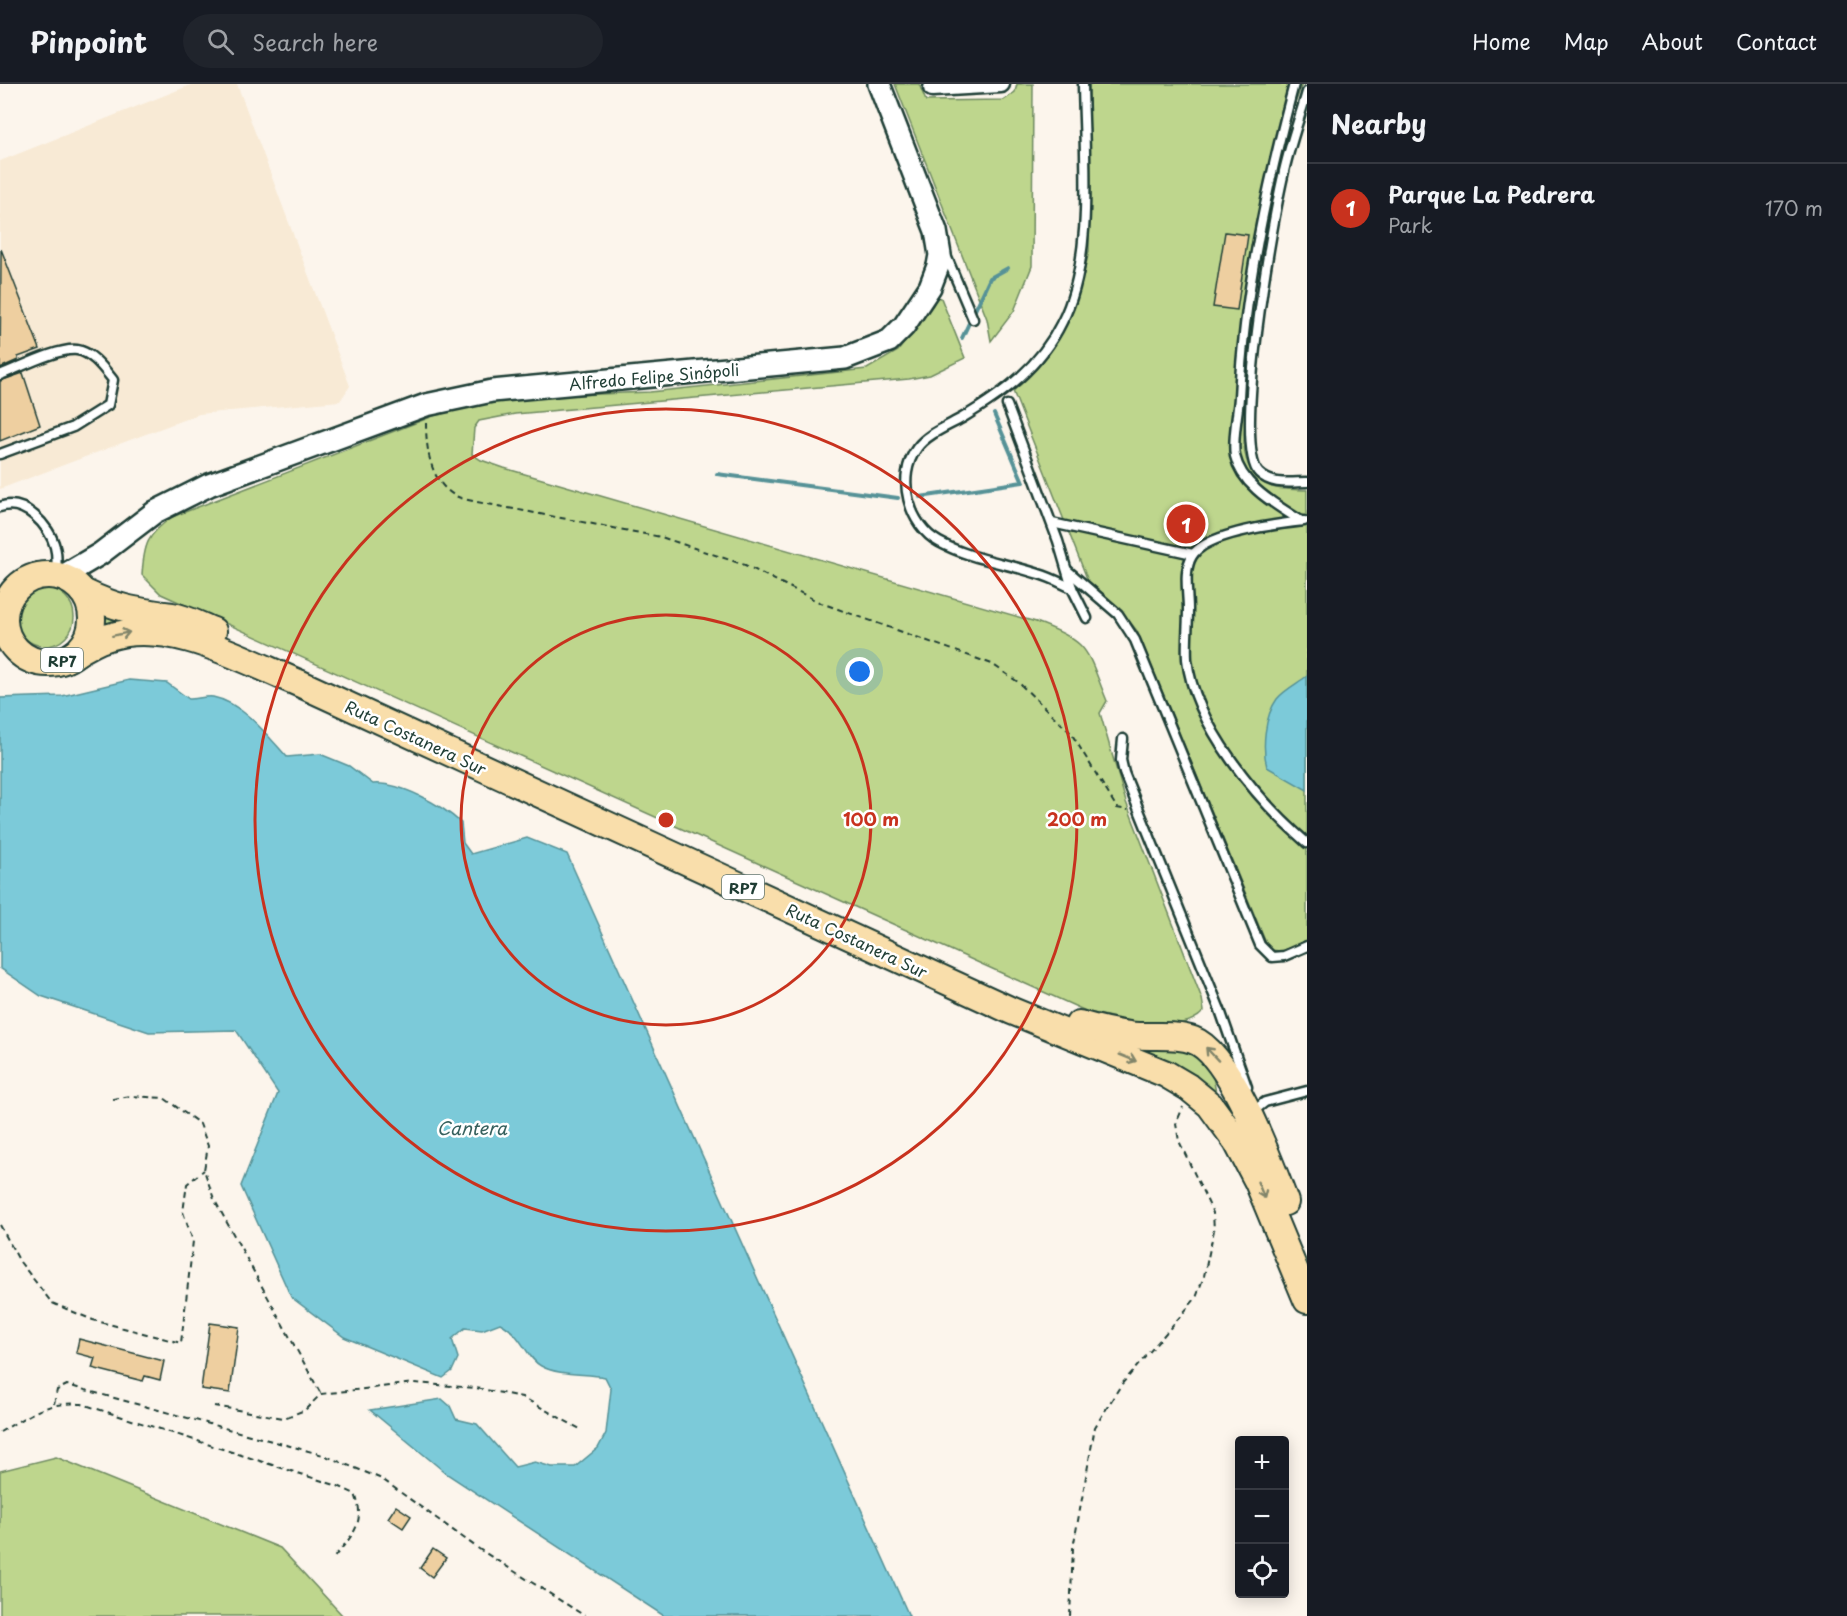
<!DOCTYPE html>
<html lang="en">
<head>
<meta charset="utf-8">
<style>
	body { margin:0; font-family:"Playpen Sans",sans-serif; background:#20242c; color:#f1f3f6 }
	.controls { position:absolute; right:18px; bottom:18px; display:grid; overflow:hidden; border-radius:6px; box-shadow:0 3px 15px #0003 }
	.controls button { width:54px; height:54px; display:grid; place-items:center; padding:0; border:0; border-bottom:2px solid #363941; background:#171b24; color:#f1f3f6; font:30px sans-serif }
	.you { position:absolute; left:860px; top:588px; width:21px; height:21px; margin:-15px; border:4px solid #fff; border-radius:50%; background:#1a73e8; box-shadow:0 0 0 9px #1a73e833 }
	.badge { display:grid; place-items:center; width:39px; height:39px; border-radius:50%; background:#c8321e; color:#fff; font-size:20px; font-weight:700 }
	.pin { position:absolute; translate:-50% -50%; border:3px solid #fff; box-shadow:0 2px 6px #0006 }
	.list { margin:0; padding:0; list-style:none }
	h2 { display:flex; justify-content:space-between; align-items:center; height:78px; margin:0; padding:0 24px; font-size:26px }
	h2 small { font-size:20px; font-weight:400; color:#9ea1a6 }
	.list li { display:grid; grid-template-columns:39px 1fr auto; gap:18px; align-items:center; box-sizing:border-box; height:90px; padding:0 24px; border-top:2px solid #363941 }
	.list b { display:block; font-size:22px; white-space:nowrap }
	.list p { margin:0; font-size:20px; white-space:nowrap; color:#9ea1a6 }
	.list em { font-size:20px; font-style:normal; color:#9ea1a6 }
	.icon { flex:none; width:33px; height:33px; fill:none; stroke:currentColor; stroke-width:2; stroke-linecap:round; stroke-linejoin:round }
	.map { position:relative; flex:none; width:1307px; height:1532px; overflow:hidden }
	header { display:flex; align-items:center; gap:36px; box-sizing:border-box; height:84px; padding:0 30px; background:#171b24; border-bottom:2px solid #363941 }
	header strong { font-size:28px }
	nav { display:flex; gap:33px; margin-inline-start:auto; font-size:21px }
	.search { width:420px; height:54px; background:#20242c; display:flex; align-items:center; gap:15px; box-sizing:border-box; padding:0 21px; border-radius:33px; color:#9ea1a6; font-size:22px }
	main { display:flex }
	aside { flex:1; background:#171b24 }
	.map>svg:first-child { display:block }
	.built { fill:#f8ead5 }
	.green { fill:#bed68d; stroke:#6e8a60; stroke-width:1.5 }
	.water { fill:#7bcad9; stroke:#569297; stroke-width:1.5 }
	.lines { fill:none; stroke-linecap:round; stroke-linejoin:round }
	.stream { stroke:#569297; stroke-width:4 }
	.building { fill:#eecfa0; stroke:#1f3d34; stroke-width:1.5 }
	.service-casing { stroke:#1f3d34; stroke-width:13 }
	.minor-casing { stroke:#1f3d34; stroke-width:21 }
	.tertiary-casing { stroke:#1f3d34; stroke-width:26 }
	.primary-casing { stroke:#1f3d34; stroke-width:30 }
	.path { stroke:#1f3d34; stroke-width:2; stroke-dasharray:6 4.5; stroke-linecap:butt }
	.service { stroke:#fff; stroke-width:8 }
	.minor { stroke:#fff; stroke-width:16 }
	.tertiary { stroke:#fff; stroke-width:21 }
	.primary { stroke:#f9deab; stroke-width:26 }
	.oneway { stroke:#81856a }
	.ring { fill:none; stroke:#c8321e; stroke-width:3 }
	.labels { text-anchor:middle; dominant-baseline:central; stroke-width:5; stroke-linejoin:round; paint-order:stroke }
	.shield { fill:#fff; stroke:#627771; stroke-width:1.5 }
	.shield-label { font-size:15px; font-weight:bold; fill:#1f3d34 }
	.street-label { font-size:16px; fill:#1f3d34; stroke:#fff }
	.water-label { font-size:18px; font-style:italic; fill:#36605d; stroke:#fff }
	.centre { fill:#c8321e; stroke:#fff; stroke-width:3 }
	.ring-label { font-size:18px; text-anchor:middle; font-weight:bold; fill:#c8321e; stroke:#fff; stroke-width:5; stroke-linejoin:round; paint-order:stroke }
</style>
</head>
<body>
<header>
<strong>Pinpoint</strong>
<div class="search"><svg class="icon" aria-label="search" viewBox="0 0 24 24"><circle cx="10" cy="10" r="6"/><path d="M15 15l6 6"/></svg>Search here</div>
<nav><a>Home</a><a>Map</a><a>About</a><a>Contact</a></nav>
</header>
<main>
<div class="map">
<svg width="1307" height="1532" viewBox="0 0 1307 1532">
	<rect width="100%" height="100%" fill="#fcf5ec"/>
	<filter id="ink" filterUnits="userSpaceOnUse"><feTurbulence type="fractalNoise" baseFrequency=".0167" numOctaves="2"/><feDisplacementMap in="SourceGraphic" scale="12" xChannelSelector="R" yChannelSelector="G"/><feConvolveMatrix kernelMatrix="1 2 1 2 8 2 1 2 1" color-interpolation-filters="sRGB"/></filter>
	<g filter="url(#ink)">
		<!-- built -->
		<polygon class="built" points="193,0 237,0 350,302 340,317 199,330 0,405 0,77"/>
		<!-- green -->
		<g class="green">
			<polygon points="895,0 919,0 926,17 1004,16 1015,8 1017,0 1033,0 1032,182 1014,227 991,257 987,235"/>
			<path d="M1089,0H1302C1265,100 1249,217 1246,323C1245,342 1240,369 1251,386C1264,408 1284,405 1307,406V859L1280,867L1271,866L1266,859L1137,547L1123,529L1088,497L1013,307C1061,269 1076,225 1089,167Z"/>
			<path d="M936,213L941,214L965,274L930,291L909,295L515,330L479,337L474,344L472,370L481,376L504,384L1036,538C1091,558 1086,566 1107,617L1100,629L1126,718L1202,915L1204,927C1181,954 1119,934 1088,928L161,510L142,491C144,460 147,451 172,433L454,324L502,314L650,308L867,285L898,267L933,221Z"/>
			<circle cx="45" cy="533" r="29"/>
			<path d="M97,518L120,529L189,540L1058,935L1110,952L1183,958L1199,963L1211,981L1216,1009L1209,1014L1192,994L1125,961L1049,935L195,546C154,539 138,540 98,550L101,536Z"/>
			<polygon points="56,1373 280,1464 343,1532 0,1532 0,1387"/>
		</g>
		<!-- water -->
		<g class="water">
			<path d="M1307,592V706L1267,683C1262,664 1264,633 1277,615C1284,606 1298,599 1307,592Z"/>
			<path d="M129,596L167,599L189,615C196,615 206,612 213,613C243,619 267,651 287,673L320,670L349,682L373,700C400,698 442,721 461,739L463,759L471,770L527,754L567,770L909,1532H664L447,1390L370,1326L442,1315L450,1322L456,1335L477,1340L515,1383L535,1378L552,1383H575L598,1364L606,1349L611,1305L605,1293C585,1289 559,1292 541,1282C526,1274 523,1251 500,1239L482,1246L465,1244L452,1255L458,1274L452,1287L443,1294L344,1253L291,1213L241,1102L278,1009L236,946L149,948L41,912L0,884V614L62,612Z"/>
		</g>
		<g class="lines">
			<!-- stream -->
			<g class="stream">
				<polyline points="962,254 990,194 1008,184"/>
				<polyline points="717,390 898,414"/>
				<polyline points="920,413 1023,398 994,330"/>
			</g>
		</g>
		<!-- building -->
		<g class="building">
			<polygon points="1225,148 1248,151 1237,226 1213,223"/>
			<polygon points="1,165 40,265 18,273 18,276 0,284"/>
			<polygon points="23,289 40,341 0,357 0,297"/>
			<polygon points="210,1239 239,1243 230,1309 201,1305"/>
			<polygon points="79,1255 164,1277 160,1296 145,1292 143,1297 92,1284 95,1274 76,1269"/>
			<polygon points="396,1422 411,1432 403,1444 388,1434"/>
			<polygon points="433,1465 446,1474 432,1493 420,1484"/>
		</g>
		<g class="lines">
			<defs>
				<g id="service">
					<path d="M1294,0C1267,102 1244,207 1239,313C1238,331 1232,355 1235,372C1242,403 1277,421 1301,437"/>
					<path d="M1307,8C1299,36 1289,63 1283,92C1273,135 1232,362 1259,389C1272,402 1291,398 1307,398"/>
					<polyline points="945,169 973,235"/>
					<path d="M0,291C19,284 57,264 77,266C92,268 104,285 113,296L108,321L73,343L0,370"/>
					<polyline points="1007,321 1058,457 1072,504 1087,534"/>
					<path d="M0,423C24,414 50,442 55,463C58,473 56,482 56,491"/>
					<path d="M1304,437C1278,440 1206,449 1192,472C1183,487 1188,508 1188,525C1188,542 1186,559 1187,575C1194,641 1259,718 1307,759"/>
					<polyline points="1052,439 1193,470"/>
					<polyline points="1067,486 1118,530 1135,556 1260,861 1272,873 1284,872 1307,862"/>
					<path d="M1072,504C1061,499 1050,493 1039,490C1006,479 970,475 939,458C909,442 895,393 917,364C927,350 948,342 962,334C1004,309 1040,283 1062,238C1095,174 1084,71 1083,0"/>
					<polyline points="1123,655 1121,676 1124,689 1220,926 1247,1003"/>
					<polyline points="1251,1029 1265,1018 1307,1007"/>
				</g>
				<polyline id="minor" points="932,4 1001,0"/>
				<polyline id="tertiary" points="61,493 100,470 155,428 209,401 426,321 492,307 845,274 889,257 904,242 930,203 938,182 940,171 936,147 879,0"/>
				<g id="primary">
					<circle cx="48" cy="535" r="44"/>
					<path d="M85,509C118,525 136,527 172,532C186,534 200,542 213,547"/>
					<path d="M68,574C81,566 94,557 109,553C170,533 245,577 301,600L1012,927L1166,990L1188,1003L1210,1021L1237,1058L1258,1098L1307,1216"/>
					<path d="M1079,940C1096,945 1112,949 1129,951C1150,954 1173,949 1193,956C1230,969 1271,1081 1285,1118"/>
				</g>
			</defs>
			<!-- service casing -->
			<use href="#service" class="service-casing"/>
			<!-- minor casing -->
			<use href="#minor" class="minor-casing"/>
			<!-- tertiary casing -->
			<use href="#tertiary" class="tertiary-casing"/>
			<!-- primary casing -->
			<use href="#primary" class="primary-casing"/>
			<!-- path -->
			<g class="path">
				<path d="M426,339C426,364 430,397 454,411C460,415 470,416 477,418L661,453L745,481L821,519L992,580L1018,598L1071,649L1117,724L1128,726"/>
				<polyline points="113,1015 131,1012 164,1014 200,1040 208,1062 204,1086 214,1115 321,1310"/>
				<polyline points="0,1141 20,1178 52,1219 93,1236 181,1259 193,1157 183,1128 187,1100 204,1086"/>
				<polyline points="54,1320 57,1306 67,1301 323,1371 382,1395 479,1465 585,1532"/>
				<polyline points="214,1322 284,1334 305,1326 321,1310 414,1299 476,1304 522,1313 580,1345"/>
				<path d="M0,1348C29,1331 47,1317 82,1320L338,1402L355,1410C367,1441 350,1453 332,1476"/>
				<polyline points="1070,1532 1073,1464 1095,1343 1121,1301 1196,1214 1204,1192 1214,1146 1213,1129 1179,1057 1176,1040 1183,1023"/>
			</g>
			<!-- service -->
			<use href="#service" class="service"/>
			<!-- minor -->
			<use href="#minor" class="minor"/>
			<!-- tertiary -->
			<use href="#tertiary" class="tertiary"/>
			<!-- primary -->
			<use href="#primary" class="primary"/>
		</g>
		<!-- one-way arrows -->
		<defs><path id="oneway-shaft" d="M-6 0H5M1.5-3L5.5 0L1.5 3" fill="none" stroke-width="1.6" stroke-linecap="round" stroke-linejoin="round" transform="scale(1.5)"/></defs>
		<g class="oneway">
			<use href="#oneway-shaft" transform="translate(121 550) rotate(-12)"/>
			<use href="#oneway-shaft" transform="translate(1212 970) rotate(-133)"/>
			<use href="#oneway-shaft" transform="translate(1128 974) rotate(22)"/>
			<use href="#oneway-shaft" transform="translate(1261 1106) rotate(67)"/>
		</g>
	</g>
	<!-- distance rings -->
	<g class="ring">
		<circle cx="666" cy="736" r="205"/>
		<circle cx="666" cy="736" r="411"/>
	</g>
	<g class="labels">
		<!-- shield labels -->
		<g class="shield">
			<rect x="41" y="564" width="42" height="24" rx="4.5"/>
			<rect x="722" y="791" width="42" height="24" rx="4.5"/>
		</g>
		<g class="shield-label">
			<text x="62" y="576">RP7</text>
			<text x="743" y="803">RP7</text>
		</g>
		<!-- street labels -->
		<g class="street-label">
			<text transform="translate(654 292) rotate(-5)">Alfredo Felipe Sinópoli</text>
			<text transform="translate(416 653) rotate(25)">Ruta Costanera Sur</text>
			<text transform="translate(857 856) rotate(25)">Ruta Costanera Sur</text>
		</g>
		<!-- water labels -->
		<g class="water-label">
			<text x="472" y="1043">Cantera</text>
		</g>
	</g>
	<circle cx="666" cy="736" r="9" class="centre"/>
	<g class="ring-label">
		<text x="871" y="742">100 m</text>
		<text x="1077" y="742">200 m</text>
	</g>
</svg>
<div class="controls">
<button>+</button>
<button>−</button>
<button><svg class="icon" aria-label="locate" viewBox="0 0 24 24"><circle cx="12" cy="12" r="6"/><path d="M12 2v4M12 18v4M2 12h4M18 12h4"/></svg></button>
</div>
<div class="you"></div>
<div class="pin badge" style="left:1186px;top:440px">1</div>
</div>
<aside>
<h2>Nearby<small></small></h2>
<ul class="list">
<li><span class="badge">1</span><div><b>Parque La Pedrera</b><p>Park</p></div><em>170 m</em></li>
</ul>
</aside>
</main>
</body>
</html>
